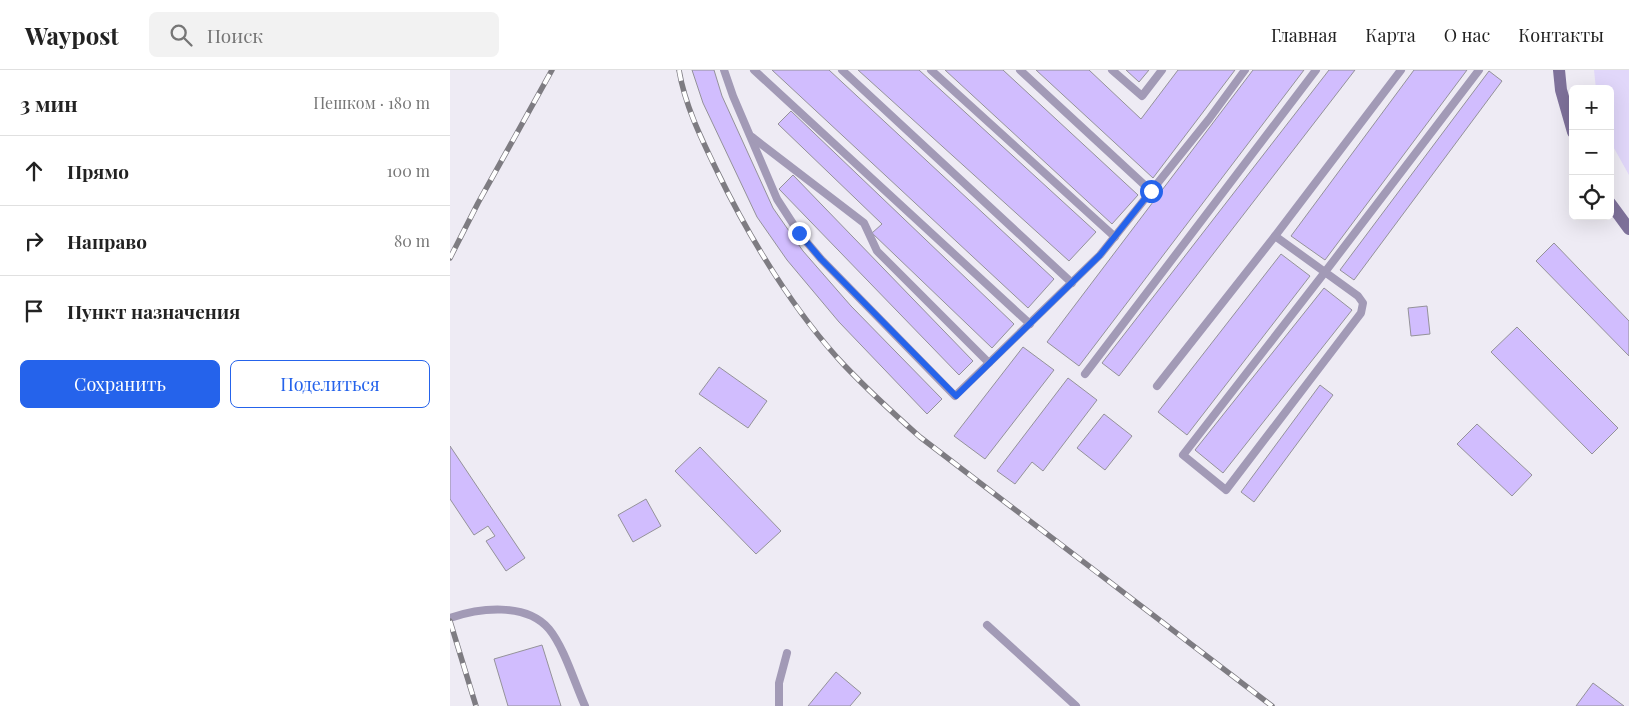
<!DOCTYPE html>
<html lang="ru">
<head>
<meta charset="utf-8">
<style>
	body { margin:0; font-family:"Playfair Display",serif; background:#f2f2f2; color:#222 }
	.controls { position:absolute; right:15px; top:15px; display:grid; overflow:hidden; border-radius:8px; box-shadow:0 5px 20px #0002 }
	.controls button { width:45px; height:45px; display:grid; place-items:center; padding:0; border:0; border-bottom:1px solid #e0e0e0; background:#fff; color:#222; font:25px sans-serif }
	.stop { position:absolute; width:15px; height:15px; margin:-11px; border:4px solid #2563eb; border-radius:50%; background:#fff }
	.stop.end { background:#2563eb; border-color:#fff; box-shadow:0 1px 5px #0008 }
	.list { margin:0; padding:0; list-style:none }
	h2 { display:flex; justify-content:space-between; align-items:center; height:65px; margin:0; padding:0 20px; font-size:21px }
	h2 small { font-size:16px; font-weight:400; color:#767676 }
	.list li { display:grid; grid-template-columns:32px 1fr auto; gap:15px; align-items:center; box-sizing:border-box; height:70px; padding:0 20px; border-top:1px solid #e0e0e0 }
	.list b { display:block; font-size:19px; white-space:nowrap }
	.list em { font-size:16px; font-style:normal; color:#767676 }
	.actions { display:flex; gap:10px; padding:15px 20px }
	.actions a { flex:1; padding:11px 0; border:1px solid #2563eb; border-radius:8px; text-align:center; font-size:18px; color:#2563eb }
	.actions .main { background:#2563eb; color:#fff }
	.icon { flex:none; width:28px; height:28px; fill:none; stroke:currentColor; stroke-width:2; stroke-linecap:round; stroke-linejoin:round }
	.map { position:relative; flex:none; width:1179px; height:636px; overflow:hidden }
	header { display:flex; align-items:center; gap:30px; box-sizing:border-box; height:70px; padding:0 25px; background:#fff; border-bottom:1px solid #e0e0e0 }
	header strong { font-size:24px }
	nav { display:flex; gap:28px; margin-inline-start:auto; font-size:18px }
	.search { width:350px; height:45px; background:#f2f2f2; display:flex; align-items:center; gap:12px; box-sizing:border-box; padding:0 18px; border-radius:8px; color:#767676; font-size:19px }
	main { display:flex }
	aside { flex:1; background:#fff }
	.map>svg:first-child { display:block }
	.green { fill:#e1d7fa }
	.building { fill:#d1bdfe; stroke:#949299 }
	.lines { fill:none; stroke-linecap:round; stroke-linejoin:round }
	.lane { stroke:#a29ab6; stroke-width:8 }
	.secondary { stroke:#7e719a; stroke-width:12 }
	.rail-casing { stroke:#7e7c82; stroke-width:5.5 }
	.rail { stroke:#fff; stroke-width:4; stroke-dasharray:11; stroke-linecap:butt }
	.route { stroke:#2563eb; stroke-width:6 }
</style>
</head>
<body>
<header>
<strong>Waypost</strong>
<div class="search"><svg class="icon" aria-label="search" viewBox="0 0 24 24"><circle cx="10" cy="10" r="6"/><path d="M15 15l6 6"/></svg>Поиск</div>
<nav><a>Главная</a><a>Карта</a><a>О нас</a><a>Контакты</a></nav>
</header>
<main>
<aside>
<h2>3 мин<small>Пешком · 180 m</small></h2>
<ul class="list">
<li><svg class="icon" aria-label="ahead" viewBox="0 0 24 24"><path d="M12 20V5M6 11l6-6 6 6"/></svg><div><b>Прямо</b></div><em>100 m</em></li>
<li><svg class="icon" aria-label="right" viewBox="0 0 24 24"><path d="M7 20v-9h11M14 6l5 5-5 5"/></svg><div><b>Направо</b></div><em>80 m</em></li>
<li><svg class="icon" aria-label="arrive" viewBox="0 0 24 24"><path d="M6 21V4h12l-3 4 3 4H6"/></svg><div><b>Пункт назначения</b></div></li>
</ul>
<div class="actions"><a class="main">Сохранить</a><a>Поделиться</a></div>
</aside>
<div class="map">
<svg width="1179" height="636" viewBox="0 0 1179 636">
	<rect width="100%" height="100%" fill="#eeebf4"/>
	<!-- green -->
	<polygon class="green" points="1144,0 1179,0 1179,105 1160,71 1160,19 1146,19"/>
	<!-- building -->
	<g class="building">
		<polygon points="242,0 264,0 272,26 323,138 353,181 401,236 492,329 477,344 389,252 337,190 307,147 253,33"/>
		<polygon points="322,0 379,0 604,209 578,238"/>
		<polygon points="408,0 469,0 646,162 619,191"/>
		<polygon points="495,0 553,0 688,125 662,154"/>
		<polygon points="586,0 639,0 691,49 728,0 785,0 703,108"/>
		<polygon points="676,0 699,0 689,12"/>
		<polygon points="803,0 854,0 629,296 597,272"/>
		<polygon points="879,0 905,0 669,306 652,293"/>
		<polygon points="964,0 1017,0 875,190 841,166"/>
		<polygon points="1039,1 1052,11 904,210 890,200"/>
		<polygon points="341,41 564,254 542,278 422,163 432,154 328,54"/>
		<polygon points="343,105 523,291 509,305 329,119"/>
		<polygon points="1104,173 1179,251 1179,286 1086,191"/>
		<polygon points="831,184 860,206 737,365 708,342"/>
		<polygon points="874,218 902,240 773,403 745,380"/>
		<polygon points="977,236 980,264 961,266 958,238"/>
		<polygon points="1067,257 1168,358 1142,384 1041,282"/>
		<polygon points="573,277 604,300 535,389 504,366"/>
		<polygon points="269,297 317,331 298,358 249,324"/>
		<polygon points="618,308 647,330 593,401 582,392 565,414 547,401"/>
		<polygon points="870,315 883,325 804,432 791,422"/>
		<polygon points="654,344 682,366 655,400 627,378"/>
		<polygon points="1027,354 1082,405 1062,426 1007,374"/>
		<polygon points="0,376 75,488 56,501 36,471 45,466 38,456 24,465 0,429"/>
		<polygon points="250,377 331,461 306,484 225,401"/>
		<polygon points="196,429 211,456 183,472 168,445"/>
		<polygon points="92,575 111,636 58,636 44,589"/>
		<polygon points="386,602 411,623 400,636 358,636"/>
		<polygon points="1143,613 1174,636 1126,636"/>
	</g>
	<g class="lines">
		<!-- lane -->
		<g class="lane">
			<polyline points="274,0 283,26 327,129 349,163 371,189 505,326 650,185 759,49 795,0"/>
			<polyline points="304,0 580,254"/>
			<polyline points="392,0 622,213"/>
			<polyline points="481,0 665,167"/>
			<polyline points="570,0 701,121"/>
			<polyline points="662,0 692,26 712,0"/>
			<polyline points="302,67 414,153 427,181 539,293"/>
			<polyline points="825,166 908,226 913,233 911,243 776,420 733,385 875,202 1029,0"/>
			<polyline points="635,304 866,0"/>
			<polyline points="707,316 825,166 951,0"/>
			<path d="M0,548C29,538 76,532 99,559C114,577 125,614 135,636"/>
			<polyline points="537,555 626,636"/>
			<polyline points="329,636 329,613 337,583"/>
		</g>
		<!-- secondary -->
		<g class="secondary">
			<polyline points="1109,0 1111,20 1123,62"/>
			<polyline points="1160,133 1179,159"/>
		</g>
		<defs>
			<g id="rail">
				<path d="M229,0C235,36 252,70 268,103C300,169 345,243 395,296C419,321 444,344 470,367L822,636"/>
				<polyline points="0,188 28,133 102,0"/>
				<polyline points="0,551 26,636"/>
			</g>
		</defs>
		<!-- rail casing -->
		<use href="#rail" class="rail-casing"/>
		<!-- rail -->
		<use href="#rail" class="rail"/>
	</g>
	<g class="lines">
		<!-- route -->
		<polyline class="route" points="349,163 371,189 506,326 650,185 701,121"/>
	</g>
</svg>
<div class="controls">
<button>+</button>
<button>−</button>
<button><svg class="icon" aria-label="locate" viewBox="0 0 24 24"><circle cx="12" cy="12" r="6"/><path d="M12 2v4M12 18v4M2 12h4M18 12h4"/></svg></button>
</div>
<div class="stop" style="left:701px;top:121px"></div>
<div class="stop end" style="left:349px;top:163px"></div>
</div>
</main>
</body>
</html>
